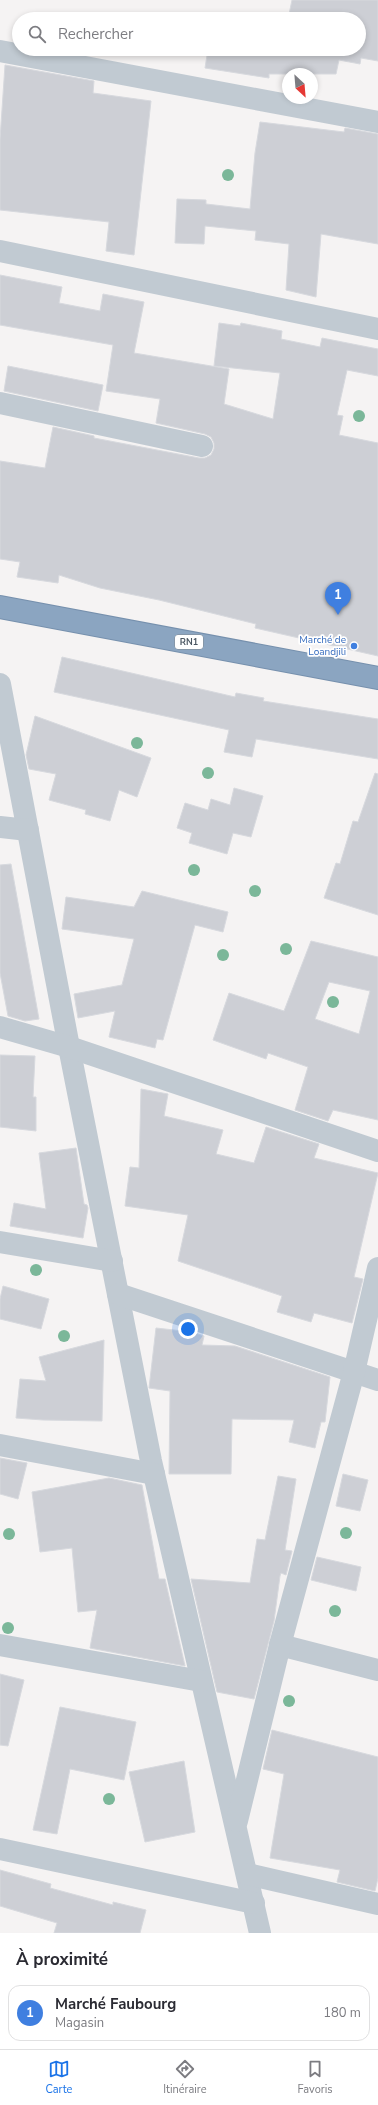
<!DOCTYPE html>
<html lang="fr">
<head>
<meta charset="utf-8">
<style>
	body { margin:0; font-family:"Nunito Sans",sans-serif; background:#f2f2f3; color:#2b2b33 }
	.compass { position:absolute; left:282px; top:68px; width:36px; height:36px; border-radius:50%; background:#fff; box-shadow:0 2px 6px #0003; rotate:154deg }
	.you { position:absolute; left:188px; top:1329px; width:14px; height:14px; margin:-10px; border:3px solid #fff; border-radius:50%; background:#1a73e8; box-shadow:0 0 0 6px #1a73e833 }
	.badge { display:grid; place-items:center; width:26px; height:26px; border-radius:50%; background:#1a73e8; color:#fff; font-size:13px; font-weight:700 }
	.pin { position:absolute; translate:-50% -33px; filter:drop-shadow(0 1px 2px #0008) }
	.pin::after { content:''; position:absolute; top:21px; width:14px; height:12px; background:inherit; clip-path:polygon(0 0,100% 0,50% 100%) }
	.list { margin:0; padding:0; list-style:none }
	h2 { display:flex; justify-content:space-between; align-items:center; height:52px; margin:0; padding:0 16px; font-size:17px }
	h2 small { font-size:13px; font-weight:400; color:#7c7c81 }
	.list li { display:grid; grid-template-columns:26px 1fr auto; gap:12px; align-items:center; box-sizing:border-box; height:56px; margin:0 8px 8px; padding:0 8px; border:1px solid #e1e1e2; border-radius:12px }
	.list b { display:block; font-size:15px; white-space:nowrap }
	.list p { margin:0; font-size:13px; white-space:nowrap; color:#7c7c81 }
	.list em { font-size:13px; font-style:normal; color:#7c7c81 }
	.icon { flex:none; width:22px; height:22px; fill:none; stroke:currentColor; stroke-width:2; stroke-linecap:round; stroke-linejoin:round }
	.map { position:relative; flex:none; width:378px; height:1933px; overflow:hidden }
	.search { position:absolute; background:#fff; box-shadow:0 2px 6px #0003; left:12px; right:12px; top:12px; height:44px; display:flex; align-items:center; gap:10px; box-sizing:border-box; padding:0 14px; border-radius:22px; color:#7c7c81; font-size:15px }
	.sheet { height:116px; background:#fff }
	nav { display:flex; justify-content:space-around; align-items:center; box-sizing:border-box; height:56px; border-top:1px solid #e1e1e2; background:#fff; font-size:11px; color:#7c7c81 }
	nav a { display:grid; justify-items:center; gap:2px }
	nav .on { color:#1a73e8 }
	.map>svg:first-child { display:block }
	.building { fill:#cdcfd5; stroke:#d7d9de; fill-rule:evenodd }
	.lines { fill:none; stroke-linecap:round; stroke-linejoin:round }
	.highway-casing { stroke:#7690ad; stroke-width:24 }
	.street { stroke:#c1cad2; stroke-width:22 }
	.highway { stroke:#8ba5c1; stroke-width:22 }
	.tree { fill:#7bb799 }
	.shop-dot { fill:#3f7fe0; stroke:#fff; stroke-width:1.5 }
	.labels { text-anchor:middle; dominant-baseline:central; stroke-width:3.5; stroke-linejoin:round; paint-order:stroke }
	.shield { fill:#fff; stroke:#808990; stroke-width:1 }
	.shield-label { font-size:9px; font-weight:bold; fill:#4a5661 }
	.shop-label { font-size:10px; fill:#366cbe; stroke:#fff; text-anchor:end }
</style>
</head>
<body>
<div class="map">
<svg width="378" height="1933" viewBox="0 0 378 1933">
	<rect width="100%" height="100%" fill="#f5f3f3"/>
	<!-- building -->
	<g class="building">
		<polygon points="292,0 378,0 378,61 361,58 360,64 339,60 336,74 269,74 269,78 205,68 208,49 359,49 359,19 288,19"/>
		<polygon points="5,65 94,81 93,93 151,101 134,255 106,251 109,222 0,210 0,139"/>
		<polygon points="260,122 344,132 345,128 378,134 378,244 321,234 316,297 286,290 289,244 255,240 256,231 205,226 204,244 175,243 177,199 206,200 206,204 250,209 255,153"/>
		<polygon points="0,275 62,287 59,303 100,311 103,294 144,302 134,353 229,369 224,404 273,419 280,373 214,366 219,323 240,326 241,323 282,331 281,339 320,347 322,338 378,349 378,376 347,370 337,415 343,416 339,435 378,443 378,656 255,628 256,624 159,600 100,588 59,575 58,583 17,577 20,562 0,559 0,461 45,468 53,427 94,436 94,438 199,458 205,458 211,455 214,449 214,443 211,437 205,434 156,423 160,399 106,391 113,345 0,325"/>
		<polygon points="8,366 103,385 98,411 4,391"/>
		<polygon points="62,657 235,697 236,693 264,698 263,701 378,719 378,759 256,739 252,757 224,752 229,730 54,692"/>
		<polygon points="35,716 151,758 137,797 119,790 110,821 85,814 86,810 49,800 56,774 29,769 26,755"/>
		<polygon points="375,773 378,774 378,915 324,898 336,863 340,864 353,821 358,822"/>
		<polygon points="234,788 263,796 251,837 233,833 227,854 189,843 192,833 177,828 185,803 208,810 211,799 230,805"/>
		<polygon points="11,864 39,1019 25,1021 8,1016 0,973 0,865"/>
		<polygon points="142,891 228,912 223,932 195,925 163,1040 157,1039 155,1048 109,1037 115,1011 78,1018 74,994 122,985 134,939 62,929 66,897 134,907"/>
		<path d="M311,941L378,957V1120L333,1110L328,1121L295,1110L308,1067L268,1053L266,1059L213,1040L229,993L284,1011ZM329,982L370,991L359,1034L315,1019Z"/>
		<polygon points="0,1055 35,1056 33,1097 36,1097 36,1131 0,1127"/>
		<polygon points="141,1089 168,1094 164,1116 223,1130 216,1154 254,1163 266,1127 319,1144 314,1158 378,1173 354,1277 363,1279 352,1323 314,1313 311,1322 277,1312 282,1296 178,1261 188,1215 125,1206 130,1167 139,1168"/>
		<polygon points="76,1148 84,1204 87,1205 88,1208 83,1238 10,1226 14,1203 46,1209 39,1153"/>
		<polygon points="3,1286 49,1299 41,1329 0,1319 0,1299"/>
		<polygon points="156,1328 192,1332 204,1336 202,1345 235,1346 330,1377 325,1422 321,1422 315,1448 289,1442 294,1420 232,1419 231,1474 169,1474 170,1391 149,1388"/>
		<polygon points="104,1340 102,1421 43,1420 16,1418 20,1379 46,1381 39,1357"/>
		<polygon points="0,1458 27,1463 18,1499 0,1494"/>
		<polygon points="343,1474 368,1480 360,1511 336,1506"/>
		<polygon points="278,1476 296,1479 285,1550 292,1551 286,1575 281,1573 280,1576 274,1621 254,1699 217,1692 191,1579 250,1583 257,1539 265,1540"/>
		<polygon points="109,1478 142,1485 159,1579 165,1579 185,1666 90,1648 97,1610 78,1612 72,1548 40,1552 32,1492"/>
		<polygon points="317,1557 361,1567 356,1591 311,1580"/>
		<polygon points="0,1674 24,1680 8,1746 0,1745"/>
		<polygon points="60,1707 136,1722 124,1780 70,1769 57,1834 33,1830"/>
		<polygon points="272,1730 378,1757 378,1878 375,1891 337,1882 340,1870 270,1858 284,1774 263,1769"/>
		<polygon points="184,1761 195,1832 145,1842 129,1772"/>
		<polygon points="0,1870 51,1884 50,1888 113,1905 113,1902 146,1910 140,1933 54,1933 57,1923 0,1906"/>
	</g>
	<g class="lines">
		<defs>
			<polyline id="highway" points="0,607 378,678"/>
		</defs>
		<!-- highway casing -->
		<use href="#highway" class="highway-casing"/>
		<!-- street -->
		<g class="street">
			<polyline points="0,51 378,122"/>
			<polyline points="0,251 378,329"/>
			<polyline points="0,403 202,446"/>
			<polyline points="0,684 69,1047 151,1461 260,1933"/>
			<polyline points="0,827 28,830"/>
			<polyline points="0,1027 69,1047 378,1151"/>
			<polyline points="0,1242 112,1261"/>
			<polyline points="118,1294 378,1380"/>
			<polyline points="0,1445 154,1474"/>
			<polyline points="0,1645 201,1681"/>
			<polyline points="280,1645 378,1670"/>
			<polyline points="237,1821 280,1645 354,1372 378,1268"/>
			<polyline points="0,1849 254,1903"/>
			<polyline points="247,1874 378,1904"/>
		</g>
		<!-- highway -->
		<use href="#highway" class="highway"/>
	</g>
	<!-- trees -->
	<g class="tree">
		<circle cx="228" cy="175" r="6"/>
		<circle cx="359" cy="416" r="6"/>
		<circle cx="137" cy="743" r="6"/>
		<circle cx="208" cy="773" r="6"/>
		<circle cx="194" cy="870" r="6"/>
		<circle cx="255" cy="891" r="6"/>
		<circle cx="286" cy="949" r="6"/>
		<circle cx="223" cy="955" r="6"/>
		<circle cx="333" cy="1002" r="6"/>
		<circle cx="36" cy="1270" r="6"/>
		<circle cx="64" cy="1336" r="6"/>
		<circle cx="346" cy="1533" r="6"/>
		<circle cx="9" cy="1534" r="6"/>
		<circle cx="335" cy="1611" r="6"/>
		<circle cx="8" cy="1628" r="6"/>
		<circle cx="289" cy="1701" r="6"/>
		<circle cx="109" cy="1799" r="6"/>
	</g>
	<!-- markers -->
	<circle class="shop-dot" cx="354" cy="646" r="4"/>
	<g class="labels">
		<!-- shield labels -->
		<rect class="shield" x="175" y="635" width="28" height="14" rx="3"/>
		<g class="shield-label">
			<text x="189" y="642">RN1</text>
		</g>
		<!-- shop labels -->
		<g class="shop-label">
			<text x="346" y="640">Marché de<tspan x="346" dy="12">Loandjili</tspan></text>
		</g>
	</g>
</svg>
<svg class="compass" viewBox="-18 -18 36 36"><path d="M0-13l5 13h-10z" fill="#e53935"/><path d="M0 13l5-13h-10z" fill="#7c7c81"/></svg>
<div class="you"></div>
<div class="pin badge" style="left:338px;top:615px;background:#3f7fe0">1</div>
<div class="search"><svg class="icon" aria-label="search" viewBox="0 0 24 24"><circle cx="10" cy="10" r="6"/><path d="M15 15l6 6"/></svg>Rechercher</div>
</div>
<section class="sheet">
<h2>À proximité<small></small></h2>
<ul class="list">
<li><span class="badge" style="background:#3f7fe0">1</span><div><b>Marché Faubourg</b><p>Magasin</p></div><em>180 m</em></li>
</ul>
</section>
<nav>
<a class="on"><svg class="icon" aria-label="map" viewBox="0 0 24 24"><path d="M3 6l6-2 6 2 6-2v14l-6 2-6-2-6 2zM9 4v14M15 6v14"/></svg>Carte</a>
<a><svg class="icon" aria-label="directions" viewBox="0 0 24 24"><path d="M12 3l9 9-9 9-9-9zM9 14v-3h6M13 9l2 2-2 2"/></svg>Itinéraire</a>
<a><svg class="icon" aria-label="saved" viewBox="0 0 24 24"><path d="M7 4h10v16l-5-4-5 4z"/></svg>Favoris</a>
</nav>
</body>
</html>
